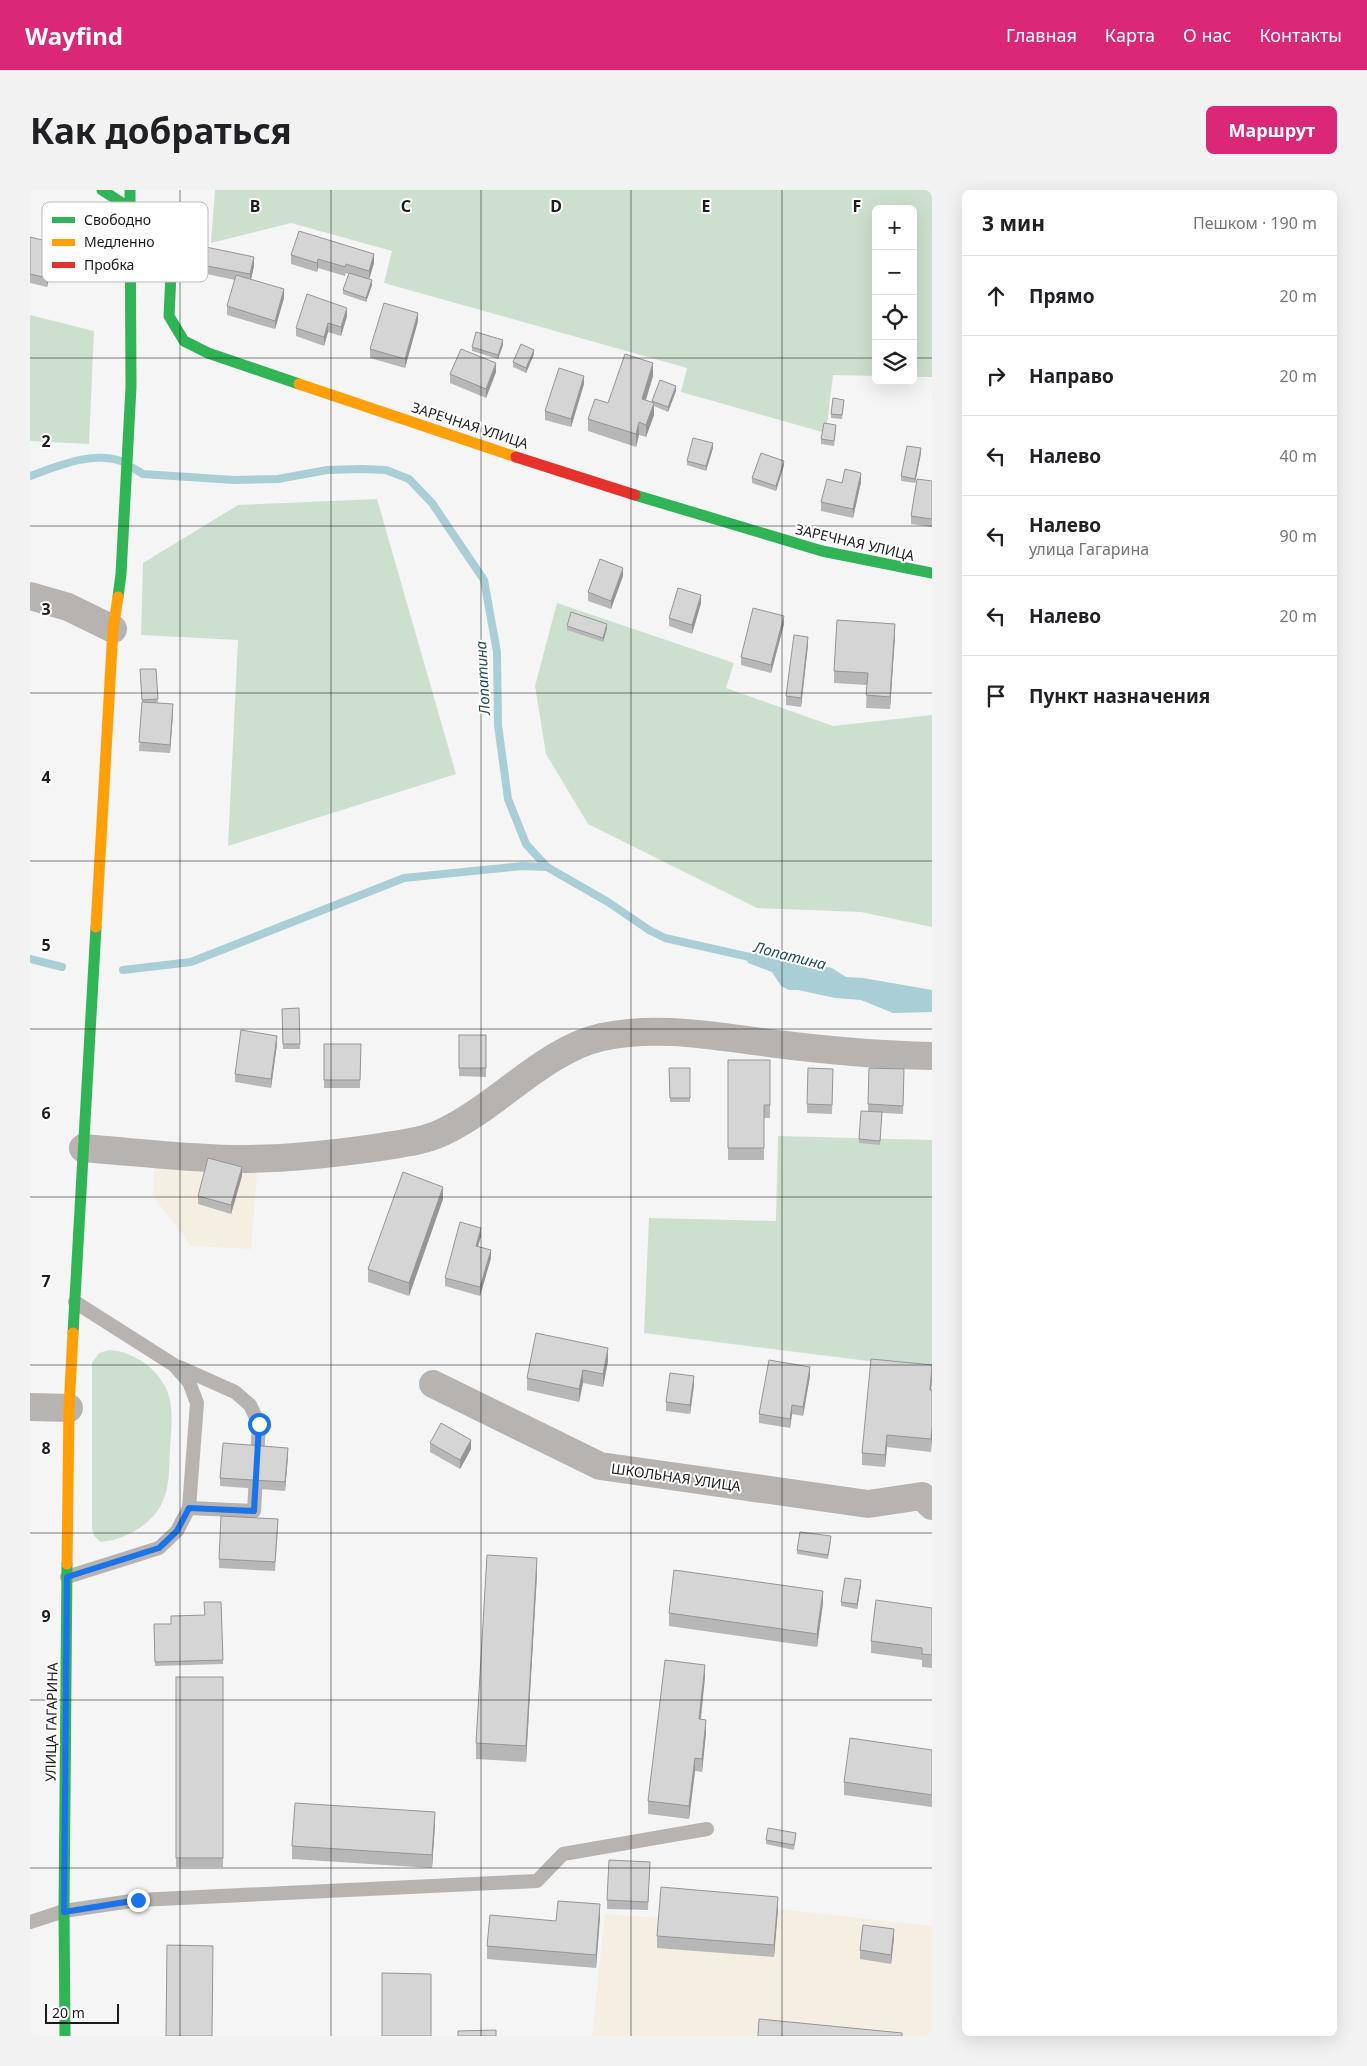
<!DOCTYPE html>
<html lang="ru">
<head>
<meta charset="utf-8">
<style>
	body { margin:0; font-family:"Noto Sans",sans-serif; background:#f2f2f2; color:#202124 }
	.controls { position:absolute; right:15px; top:15px; display:grid; overflow:hidden; border-radius:8px; box-shadow:0 5px 20px #0002 }
	.controls button { width:45px; height:45px; display:grid; place-items:center; padding:0; border:0; border-bottom:1px solid #e0e0e0; background:#fff; color:#202124; font:25px sans-serif }
	.scale { position:absolute; left:15px; bottom:12px; width:74px; box-sizing:border-box; padding-left:5px; border:2px solid #1c1c1d; border-top:0; font-size:14px; line-height:18px; white-space:nowrap; color:#1c1c1d; -webkit-text-stroke:4px #fff; paint-order:stroke }
	.stop { position:absolute; width:15px; height:15px; margin:-11px; border:4px solid #1a73e8; border-radius:50%; background:#fff }
	.stop.end { background:#1a73e8; border-color:#fff; box-shadow:0 1px 5px #0008 }
	.list { margin:0; padding:0; list-style:none }
	h2 { display:flex; justify-content:space-between; align-items:center; height:65px; margin:0; padding:0 20px; font-size:21px }
	h2 small { font-size:16px; font-weight:400; color:#757577 }
	.list li { display:grid; grid-template-columns:32px 1fr auto; gap:15px; align-items:center; box-sizing:border-box; height:80px; padding:0 20px; border-top:1px solid #e0e0e0 }
	.list b { display:block; font-size:19px; white-space:nowrap }
	.list p { margin:0; font-size:16px; white-space:nowrap; color:#757577 }
	.list em { font-size:16px; font-style:normal; color:#757577 }
	.icon { flex:none; width:28px; height:28px; fill:none; stroke:currentColor; stroke-width:2; stroke-linecap:round; stroke-linejoin:round }
	.map { position:relative; flex:none; width:902px; height:1846px; overflow:hidden; border-radius:8px }
	header { display:flex; align-items:center; gap:30px; box-sizing:border-box; height:70px; padding:0 25px; background:#db2777; color:#fff }
	header strong { font-size:24px }
	nav { display:flex; gap:28px; margin-inline-start:auto; font-size:18px }
	.intro { display:flex; align-items:center; justify-content:space-between; box-sizing:border-box; height:120px; padding:0 30px }
	h1 { margin:0; font-size:35px }
	.button { padding:12px 22px; border-radius:8px; background:#db2777; color:#fff; font-size:18px; font-weight:700 }
	main { display:flex; gap:30px; padding:0 30px }
	aside { flex:1; background:#fff; border-radius:8px; box-shadow:0 5px 20px #0002 }
	.map>svg:first-child { display:block }
	.industrial { fill:#f4eee3 }
	.green { fill:#cde0d0 }
	.water { fill:#a9ced6 }
	.lines { fill:none; stroke-linecap:round; stroke-linejoin:round }
	.stream { stroke:#a9ced6; stroke-width:8 }
	.lane { stroke:#b7b3b0; stroke-width:14 }
	.street { stroke:#b7b3b0; stroke-width:28 }
	.fast { stroke:#30b455; stroke-width:11 }
	.slow { stroke:#ff9f0a; stroke-width:11 }
	.jam { stroke:#e5322d; stroke-width:11 }
	.wall { fill:#b7b7b7 }
	.shaded-wall { fill:#959595 }
	.building { fill:#d5d5d5; stroke:#959595 }
	.route { stroke:#1a73e8; stroke-width:6 }
	.grid { fill:none; stroke:#1c1c1d; stroke-width:1; stroke-opacity:0.55 }
	.labels { text-anchor:middle; dominant-baseline:central; stroke-width:4; stroke-linejoin:round; paint-order:stroke }
	.street-label { font-size:14px; fill:#1c1c1d; stroke:#fff }
	.water-label { font-size:15px; font-style:italic; fill:#1e4d55; stroke:#fff }
	.key { fill:#fff; stroke:#bbb; stroke-width:1 }
	.key-label { font-size:14px; fill:#1c1c1d }
	.grid-label { font-size:16px; text-anchor:middle; font-weight:bold; fill:#1c1c1d; stroke:#fff; stroke-width:4; stroke-linejoin:round; paint-order:stroke }
</style>
</head>
<body>
<header>
<strong>Wayfind</strong>
<nav><a>Главная</a><a>Карта</a><a>О нас</a><a>Контакты</a></nav>
</header>
<div class="intro"><h1>Как добраться</h1><a class="button">Маршрут</a></div>
<main>
<div class="map">
<svg width="902" height="1846" viewBox="0 0 902 1846">
	<rect width="100%" height="100%" fill="#f5f5f5"/>
	<!-- industrial -->
	<g class="industrial">
		<polygon points="126,951 229,957 221,1059 161,1056 123,1006"/>
		<polygon points="631,1710 748,1719 902,1736 902,1846 562,1846 575,1724 629,1728"/>
	</g>
	<!-- green -->
	<g class="green">
		<polygon points="185,0 902,0 902,187 883,187 883,19 846,19 846,186 803,185 796,243 651,202 657,178 354,93 362,61 261,33 181,53"/>
		<polygon points="0,125 64,141 59,254 0,251"/>
		<polygon points="347,309 426,584 198,656 208,450 111,445 113,373 208,315"/>
		<polygon points="527,413 704,473 696,498 803,536 902,525 902,737 831,722 727,718 558,634 516,564 505,496"/>
		<polygon points="748,946 902,950 902,1179 614,1143 619,1028 746,1031"/>
		<path d="M79,1160C105,1161 134,1182 140,1210C143,1226 141,1243 140,1259C139,1276 140,1293 134,1308C126,1333 95,1350 71,1352L64,1346L62,1338V1173L69,1163Z"/>
	</g>
	<!-- water -->
	<polygon class="water" points="724,759 737,759 753,761 780,774 802,778 816,787 833,788 902,800 902,822 863,823 831,810 805,808 768,800 759,800 751,796 742,782 718,773 716,766"/>
	<g class="lines">
		<!-- stream -->
		<g class="stream">
			<polyline points="103,278 113,284 204,290 248,289 297,280 331,279 356,280 379,289 402,313 454,390 467,462 468,535 478,609 496,654 517,677 578,712 619,740 635,748 724,768"/>
			<path d="M0,286C28,276 62,261 91,271"/>
			<polyline points="0,769 32,777"/>
			<polyline points="93,780 161,772 374,688 492,676 517,677"/>
		</g>
		<!-- lane -->
		<g class="lane">
			<polyline points="149,1177 205,1202 220,1215 229,1234 224,1321 159,1318"/>
			<polyline points="37,1387 129,1358 147,1341 159,1318 167,1213 159,1192 144,1175 45,1112"/>
			<polyline points="0,1732 34,1721 108,1710 507,1691 533,1664 677,1639"/>
		</g>
		<!-- street -->
		<g class="street">
			<polyline points="0,406 38,417 83,439"/>
			<path d="M53,958C106,962 159,969 212,969C256,969 301,964 344,958C367,954 393,952 413,942C467,917 514,860 572,847C627,835 683,846 739,853C793,860 847,865 902,866"/>
			<polyline points="403,1194 570,1276 838,1314 892,1306 902,1316"/>
			<polyline points="0,1217 39,1218"/>
		</g>
		<!-- fast -->
		<g class="fast">
			<polyline points="72,0 129,37 139,58 141,84 139,126 154,151 178,163 269,194"/>
			<polyline points="605,305 792,361 902,383"/>
			<polyline points="88,407 91,384 101,197 100,0"/>
			<polyline points="43,1143 66,737"/>
			<polyline points="35,1846 34,1721 37,1374"/>
		</g>
		<!-- slow -->
		<g class="slow">
			<polyline points="269,194 486,267"/>
			<polyline points="66,737 83,439 88,407"/>
			<polyline points="37,1374 39,1218 43,1143"/>
		</g>
		<!-- jam -->
		<polyline class="jam" points="486,267 605,305"/>
	</g>
	<!-- wall -->
	<g class="wall">
		<polygon points="0,47 25,62 17,97 0,93"/>
		<polygon points="261,65 344,73 339,89 342,95 336,112 313,104 313,100 319,84 316,83 315,86 288,78 287,82 261,74"/>
		<polygon points="172,75 224,76 221,90 254,108 245,139 197,125 197,116 205,90 172,83"/>
		<polygon points="317,126 311,146 298,142 294,156 266,146 266,138"/>
		<polygon points="388,131 375,178 340,168 340,159"/>
		<polygon points="473,155 468,169 442,161 442,157"/>
		<polygon points="504,164 496,183 483,177 483,172"/>
		<polygon points="466,182 456,208 420,193 420,184"/>
		<polygon points="623,186 616,210 622,212 622,211 646,201 638,222 624,216 624,225 616,247 609,245 606,257 558,241 558,229 578,213"/>
		<polygon points="554,194 541,237 515,230 515,221"/>
		<polygon points="814,214 812,229 801,228 801,224"/>
		<polygon points="806,239 804,256 791,254 791,249"/>
		<polygon points="683,258 676,281 657,275 657,271"/>
		<polygon points="891,263 885,293 871,291 871,286"/>
		<polygon points="754,275 746,301 722,293 722,288"/>
		<polygon points="902,291 902,337 881,334 881,326"/>
		<polygon points="831,292 823,328 791,321 791,312 812,293"/>
		<polygon points="593,386 581,419 558,411 558,402"/>
		<polygon points="671,413 662,444 639,436 639,428"/>
		<polygon points="754,434 741,483 711,475 711,467"/>
		<polygon points="537,436 577,438 573,452 537,440"/>
		<polygon points="865,446 860,519 836,518 837,495 804,493 804,481"/>
		<polygon points="778,455 771,517 756,515 756,506"/>
		<polygon points="110,479 126,479 128,513 143,523 140,563 109,561 112,514"/>
		<polygon points="269,818 270,859 253,859 252,819"/>
		<polygon points="429,845 456,845 456,887 429,886"/>
		<polygon points="247,854 241,898 205,892 205,884"/>
		<polygon points="294,854 331,854 330,898 294,898"/>
		<polygon points="698,870 740,870 740,928 734,928 734,970 698,970"/>
		<polygon points="639,878 660,878 660,912 640,912"/>
		<polygon points="839,878 874,879 873,924 852,923 850,955 829,953 829,949 838,921"/>
		<polygon points="803,888 802,924 777,923 777,914"/>
		<polygon points="212,986 201,1024 168,1014 168,1006"/>
		<polygon points="413,1009 379,1106 338,1092 338,1079"/>
		<polygon points="451,1046 448,1056 461,1068 450,1106 415,1096 415,1088"/>
		<polygon points="578,1171 573,1197 553,1193 549,1212 497,1200 497,1188"/>
		<polygon points="780,1186 773,1226 762,1224 760,1238 729,1233 729,1224"/>
		<polygon points="902,1189 901,1200 901,1262 857,1257 855,1277 832,1275 832,1263"/>
		<polygon points="664,1195 660,1224 636,1221 636,1212"/>
		<polygon points="400,1253 441,1259 430,1279 400,1262"/>
		<polygon points="258,1266 255,1301 190,1296 190,1288"/>
		<polygon points="248,1338 245,1381 189,1378 189,1369"/>
		<polygon points="801,1351 798,1369 767,1364 767,1360"/>
		<polygon points="507,1384 496,1572 446,1569 446,1553"/>
		<polygon points="831,1395 827,1419 811,1416 811,1412"/>
		<polygon points="191,1412 193,1474 125,1476 124,1434 141,1434 175,1425"/>
		<polygon points="793,1413 787,1457 639,1436 639,1423"/>
		<polygon points="902,1418 902,1478 892,1477 892,1470 841,1463 841,1451"/>
		<rect x="146" y="1487" width="47" height="190"/>
		<polygon points="675,1487 671,1529 676,1543 672,1582 665,1581 659,1629 618,1624 618,1611"/>
		<polygon points="902,1560 902,1617 814,1605 814,1592"/>
		<polygon points="405,1634 402,1678 262,1669 262,1656"/>
		<polygon points="766,1647 764,1660 736,1654 736,1650"/>
		<polygon points="620,1672 618,1720 577,1719 577,1710"/>
		<polygon points="748,1719 744,1767 627,1758 627,1746"/>
		<polygon points="570,1727 566,1778 457,1769 457,1756 526,1731"/>
		<polygon points="864,1748 861,1774 830,1769 830,1760"/>
	</g>
	<!-- shaded-wall -->
	<g class="shaded-wall">
		<polygon points="25,53 25,62 17,97 17,88"/>
		<polygon points="344,64 344,73 339,90 339,81"/>
		<polygon points="224,67 224,76 220,93 220,84"/>
		<polygon points="288,69 288,78 287,82 287,73"/>
		<polygon points="342,90 342,95 336,112 336,108"/>
		<polygon points="254,99 254,108 245,139 245,131"/>
		<polygon points="317,118 317,126 311,146 311,137"/>
		<polygon points="388,123 388,131 375,178 375,169"/>
		<polygon points="298,133 298,142 294,156 294,147"/>
		<polygon points="473,150 473,155 468,169 468,165"/>
		<polygon points="504,160 504,164 496,183 496,178"/>
		<polygon points="466,173 466,182 456,208 456,199"/>
		<polygon points="623,173 623,186 612,222 612,209"/>
		<polygon points="554,186 554,194 541,237 541,229"/>
		<polygon points="646,196 646,201 638,222 638,217"/>
		<polygon points="624,213 624,225 616,247 616,235"/>
		<polygon points="609,232 609,245 606,257 606,244"/>
		<polygon points="683,253 683,258 676,281 676,276"/>
		<polygon points="891,258 891,263 885,293 885,289"/>
		<polygon points="754,271 754,275 746,301 746,296"/>
		<polygon points="831,283 831,292 823,328 823,319"/>
		<polygon points="593,378 593,386 581,419 581,411"/>
		<polygon points="671,405 671,413 662,444 662,435"/>
		<polygon points="754,426 754,434 741,483 741,475"/>
		<polygon points="577,434 577,438 573,452 573,448"/>
		<polygon points="865,434 865,446 860,519 860,507"/>
		<polygon points="778,447 778,455 771,517 771,508"/>
		<polygon points="143,514 143,523 140,563 140,555"/>
		<polygon points="247,846 247,854 241,898 241,889"/>
		<polygon points="212,977 212,986 201,1024 201,1015"/>
		<polygon points="413,997 413,1009 379,1106 379,1093"/>
		<polygon points="451,1038 451,1046 446,1064 446,1056"/>
		<polygon points="461,1060 461,1068 450,1106 450,1097"/>
		<polygon points="578,1158 578,1171 573,1197 573,1184"/>
		<polygon points="902,1176 902,1189 900,1212 900,1200"/>
		<polygon points="780,1177 780,1186 773,1226 773,1217"/>
		<polygon points="553,1180 553,1193 549,1212 549,1199"/>
		<polygon points="664,1186 664,1195 660,1224 660,1215"/>
		<polygon points="762,1215 762,1224 760,1238 760,1229"/>
		<polygon points="902,1237 902,1249 901,1262 901,1249"/>
		<polygon points="857,1245 857,1257 855,1277 855,1265"/>
		<polygon points="441,1250 441,1259 430,1279 430,1270"/>
		<polygon points="258,1258 258,1266 255,1301 255,1292"/>
		<polygon points="507,1368 507,1384 496,1572 496,1556"/>
		<polygon points="831,1390 831,1395 827,1419 827,1414"/>
		<polygon points="793,1401 793,1413 787,1457 787,1444"/>
		<polygon points="675,1475 675,1487 669,1542 669,1529"/>
		<polygon points="676,1530 676,1543 672,1582 672,1569"/>
		<polygon points="665,1568 665,1581 659,1629 659,1616"/>
		<polygon points="405,1622 405,1634 402,1678 402,1665"/>
		<polygon points="748,1707 748,1719 744,1767 744,1755"/>
		<polygon points="570,1714 570,1727 566,1778 566,1765"/>
		<polygon points="864,1739 864,1748 861,1774 861,1765"/>
	</g>
	<!-- building -->
	<g class="building">
		<polygon points="269,41 344,64 339,81 316,74 315,77 288,69 287,73 261,65"/>
		<polygon points="0,47 25,53 17,88 0,84"/>
		<polygon points="176,57 224,67 220,84 172,75"/>
		<polygon points="319,83 342,90 336,108 313,100"/>
		<polygon points="206,85 254,99 245,131 197,116"/>
		<polygon points="277,104 317,118 311,137 298,133 294,147 266,138"/>
		<polygon points="354,113 388,123 375,169 340,159"/>
		<polygon points="446,142 473,150 468,165 442,157"/>
		<polygon points="491,154 504,160 496,178 483,172"/>
		<polygon points="431,159 466,173 456,199 420,184"/>
		<polygon points="595,164 623,173 612,209 624,213 616,235 609,232 606,244 558,229 565,209 578,213"/>
		<polygon points="529,178 554,186 541,229 515,221"/>
		<polygon points="630,190 646,196 638,217 622,211"/>
		<polygon points="803,208 814,210 812,225 801,224"/>
		<polygon points="794,233 806,235 804,251 791,249"/>
		<polygon points="663,248 683,253 676,276 657,271"/>
		<polygon points="877,256 891,258 885,289 871,286"/>
		<polygon points="731,263 754,271 746,296 722,288"/>
		<polygon points="815,279 831,283 823,319 791,312 797,289 812,293"/>
		<polygon points="887,289 902,291 902,329 881,326"/>
		<polygon points="570,369 593,378 581,411 558,402"/>
		<polygon points="648,398 671,405 662,435 639,428"/>
		<polygon points="723,418 754,426 741,475 711,467"/>
		<polygon points="541,422 577,434 573,448 537,436"/>
		<polygon points="807,430 865,434 860,507 836,505 838,483 804,481"/>
		<polygon points="764,445 778,447 771,508 756,506"/>
		<polygon points="110,479 126,479 128,509 112,510"/>
		<polygon points="112,512 143,514 140,555 109,552"/>
		<polygon points="269,818 270,854 253,854 252,819"/>
		<polygon points="211,840 247,846 241,889 205,884"/>
		<rect x="429" y="845" width="27" height="33"/>
		<polygon points="294,854 331,854 330,890 294,890"/>
		<polygon points="698,870 740,870 740,915 734,915 734,958 698,958"/>
		<polygon points="639,878 660,878 660,908 640,908"/>
		<polygon points="778,878 803,879 802,915 777,914"/>
		<polygon points="839,878 874,879 873,916 838,914"/>
		<polygon points="831,921 852,922 850,951 829,949"/>
		<polygon points="178,968 212,977 201,1015 168,1006"/>
		<polygon points="373,982 413,997 379,1093 338,1079"/>
		<polygon points="430,1032 451,1038 446,1056 461,1060 450,1097 415,1088"/>
		<polygon points="506,1143 578,1158 573,1184 553,1180 549,1199 497,1188"/>
		<polygon points="841,1169 902,1175 900,1200 902,1200 902,1237 901,1249 857,1245 855,1265 832,1263"/>
		<polygon points="739,1170 780,1177 773,1217 762,1215 760,1229 729,1224"/>
		<polygon points="640,1183 664,1186 660,1215 636,1212"/>
		<polygon points="411,1233 441,1250 430,1270 400,1253"/>
		<polygon points="193,1253 258,1258 255,1292 190,1288"/>
		<polygon points="191,1326 248,1329 245,1372 189,1369"/>
		<polygon points="770,1342 801,1346 798,1365 767,1360"/>
		<polygon points="457,1365 507,1368 496,1556 446,1553"/>
		<polygon points="644,1380 793,1401 787,1444 639,1423"/>
		<polygon points="815,1388 831,1390 827,1414 811,1412"/>
		<polygon points="846,1410 902,1418 902,1465 892,1464 892,1458 841,1451"/>
		<polygon points="174,1412 191,1412 193,1470 125,1472 124,1434 141,1434 141,1426 175,1425"/>
		<polygon points="635,1470 675,1475 669,1529 676,1530 672,1569 665,1568 659,1616 618,1611"/>
		<rect x="146" y="1487" width="47" height="181"/>
		<polygon points="820,1548 902,1560 902,1605 814,1592"/>
		<polygon points="265,1613 405,1622 402,1665 262,1656"/>
		<polygon points="738,1638 766,1643 764,1655 736,1650"/>
		<polygon points="579,1670 620,1672 618,1712 577,1710"/>
		<polygon points="631,1697 748,1707 744,1755 627,1746"/>
		<polygon points="528,1711 570,1714 566,1765 457,1756 460,1725 526,1731"/>
		<polygon points="833,1735 864,1739 861,1765 830,1760"/>
		<polygon points="137,1755 183,1756 182,1846 136,1846"/>
		<polygon points="352,1783 401,1784 401,1846 352,1846"/>
		<polygon points="729,1829 872,1843 872,1846 728,1846"/>
		<polygon points="466,1840 466,1846 428,1846 428,1841"/>
	</g>
	<g class="lines">
		<!-- route -->
		<polyline class="route" points="108,1710 34,1722 37,1387 129,1358 147,1341 159,1318 224,1321 229,1234"/>
	</g>
	<!-- grid -->
	<path class="grid" d="M150,0V1846M301,0V1846M451,0V1846M601,0V1846M752,0V1846M0,168H846M883,168H902M0,336H902M0,503H902M0,671H902M0,839H902M0,1007H902M0,1175H902M0,1343H902M0,1510H902M0,1678H902"/>
	<g class="labels">
		<!-- street labels -->
		<g class="street-label">
			<text transform="translate(440 235) rotate(18)">ЗАРЕЧНАЯ УЛИЦА</text>
			<text transform="translate(825 352) rotate(13)">ЗАРЕЧНАЯ УЛИЦА</text>
			<text transform="translate(646 1287) rotate(8)">ШКОЛЬНАЯ УЛИЦА</text>
			<text transform="translate(21 1532) rotate(-89)">УЛИЦА ГАГАРИНА</text>
		</g>
		<!-- water labels -->
		<g class="water-label">
			<text transform="translate(452 488) rotate(-93)">Лопатина</text>
			<text transform="translate(760 765) rotate(14)">Лопатина</text>
		</g>
	</g>
	<!-- legend -->
	<rect x="12" y="12" width="166" height="80" rx="8" class="key"/>
	<rect x="22" y="27" width="23" height="6" fill="#30b455"/>
	<rect x="22" y="49" width="23" height="7" fill="#ff9f0a"/>
	<rect x="22" y="72" width="23" height="6" fill="#e5322d"/>
	<g class="key-label">
		<text x="54" y="35">Свободно</text>
		<text x="54" y="57">Медленно</text>
		<text x="54" y="80">Пробка</text>
	</g>
	<g class="grid-label">
		<text x="225" y="22">B</text>
		<text x="376" y="22">C</text>
		<text x="526" y="22">D</text>
		<text x="676" y="22">E</text>
		<text x="827" y="22">F</text>
		<text x="16" y="257">2</text>
		<text x="16" y="425">3</text>
		<text x="16" y="593">4</text>
		<text x="16" y="761">5</text>
		<text x="16" y="929">6</text>
		<text x="16" y="1097">7</text>
		<text x="16" y="1264">8</text>
		<text x="16" y="1432">9</text>
	</g>
</svg>
<div class="controls">
<button>+</button>
<button>−</button>
<button><svg class="icon" aria-label="locate" viewBox="0 0 24 24"><circle cx="12" cy="12" r="6"/><path d="M12 2v4M12 18v4M2 12h4M18 12h4"/></svg></button>
<button><svg class="icon" aria-label="layers" viewBox="0 0 24 24"><path d="M12 4l9 5-9 5-9-5zM3 14l9 5 9-5"/></svg></button>
</div>
<div class="scale">20 m</div>
<div class="stop" style="left:229px;top:1234px"></div>
<div class="stop end" style="left:108px;top:1710px"></div>
</div>
<aside>
<h2>3 мин<small>Пешком · 190 m</small></h2>
<ul class="list">
<li><svg class="icon" aria-label="ahead" viewBox="0 0 24 24"><path d="M12 20V5M6 11l6-6 6 6"/></svg><div><b>Прямо</b></div><em>20 m</em></li>
<li><svg class="icon" aria-label="right" viewBox="0 0 24 24"><path d="M7 20v-9h11M14 6l5 5-5 5"/></svg><div><b>Направо</b></div><em>20 m</em></li>
<li><svg class="icon" aria-label="left" viewBox="0 0 24 24"><path d="M17 20v-9H6M10 6l-5 5 5 5"/></svg><div><b>Налево</b></div><em>40 m</em></li>
<li><svg class="icon" aria-label="left" viewBox="0 0 24 24"><path d="M17 20v-9H6M10 6l-5 5 5 5"/></svg><div><b>Налево</b><p>улица Гагарина</p></div><em>90 m</em></li>
<li><svg class="icon" aria-label="left" viewBox="0 0 24 24"><path d="M17 20v-9H6M10 6l-5 5 5 5"/></svg><div><b>Налево</b></div><em>20 m</em></li>
<li><svg class="icon" aria-label="arrive" viewBox="0 0 24 24"><path d="M6 21V4h12l-3 4 3 4H6"/></svg><div><b>Пункт назначения</b></div></li>
</ul>
</aside>
</main>
</body>
</html>
